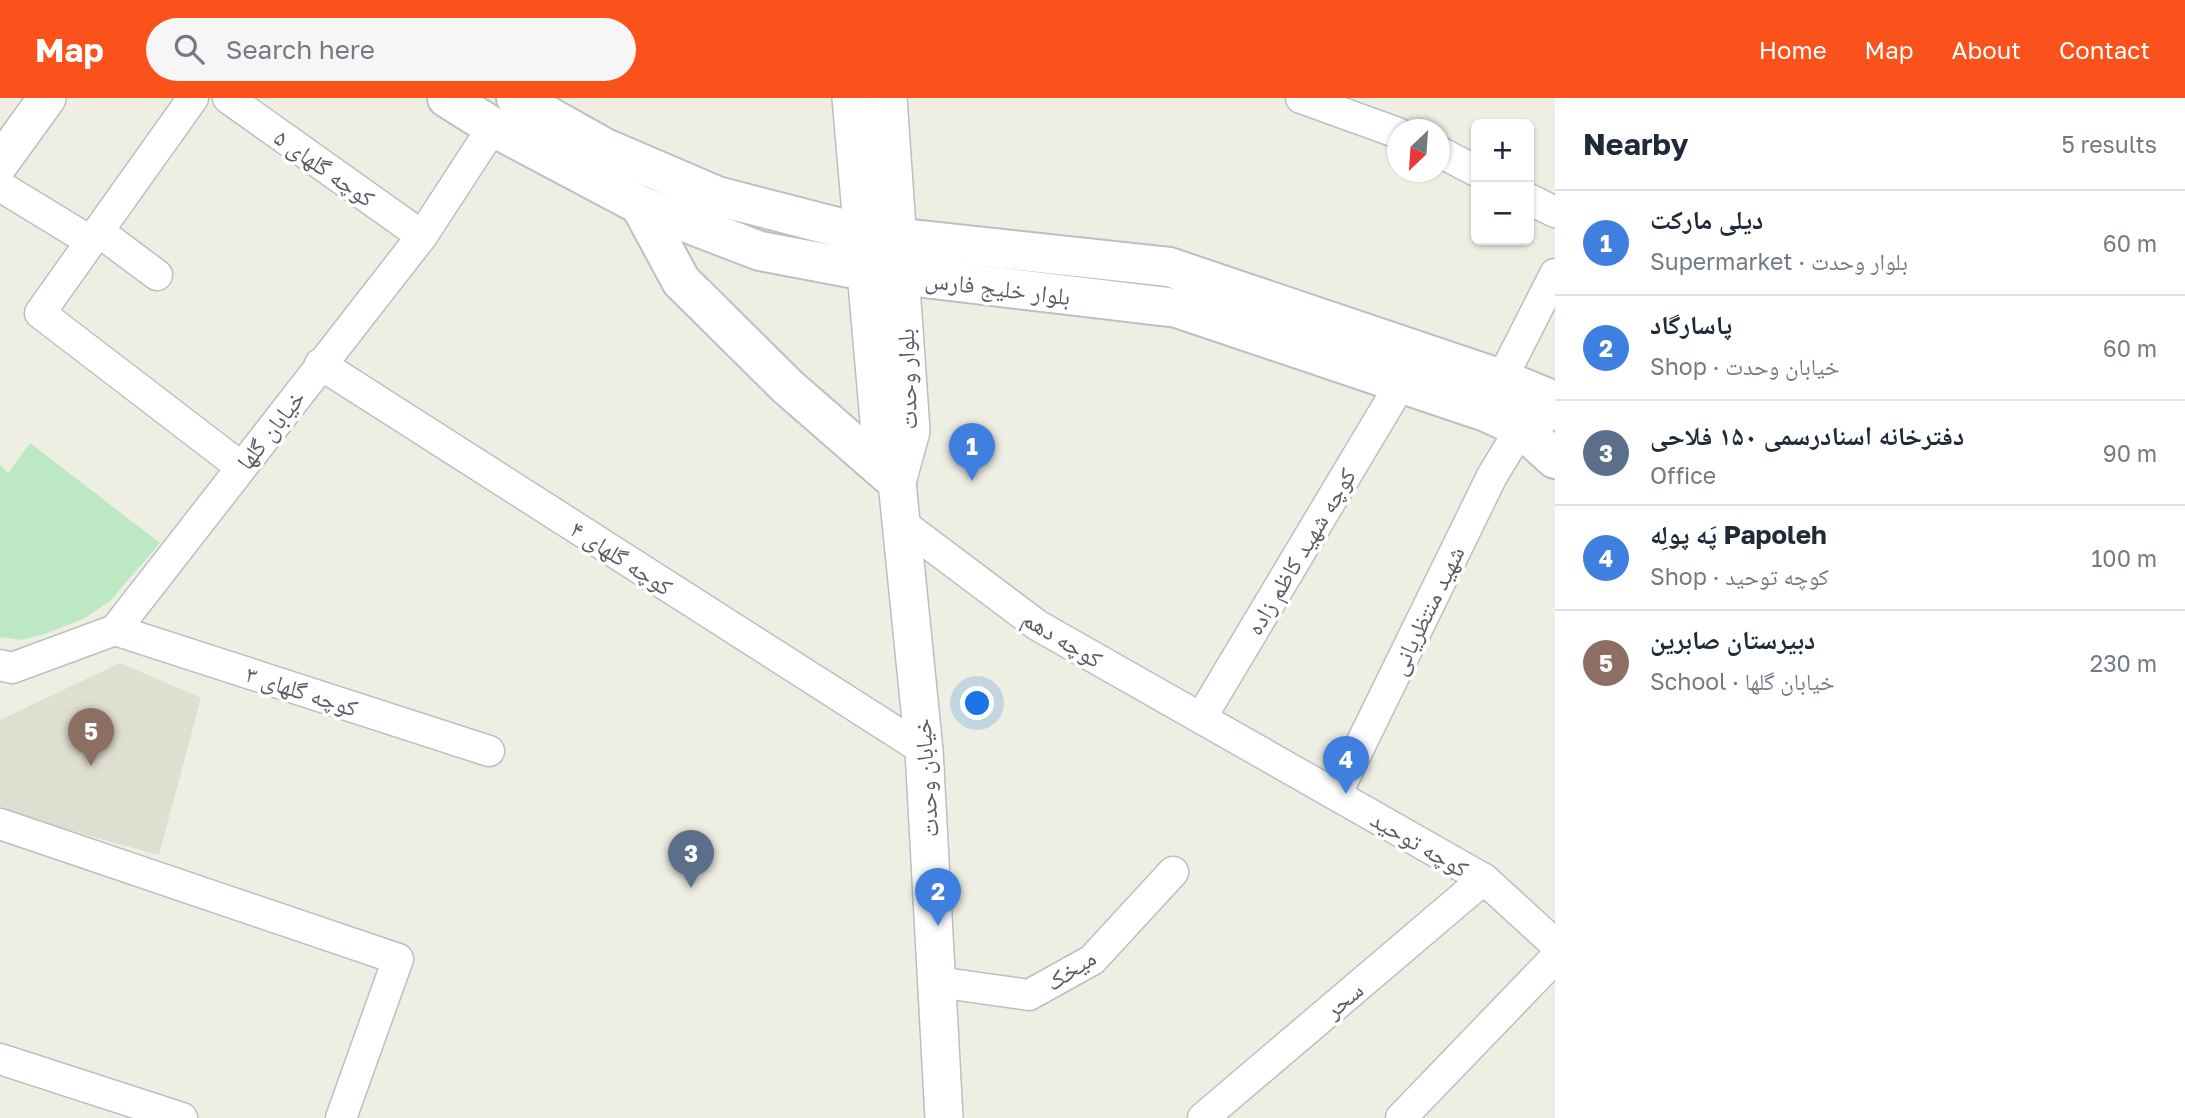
<!DOCTYPE html>
<html lang="en">
<head>
<meta charset="utf-8">
<style>
	body { margin:0; font-family:"Golos Text","Noto Naskh Arabic",sans-serif; background:#f6f6f7; color:#1f2937 }
	.controls { position:absolute; right:21px; top:21px; display:grid; overflow:hidden; border-radius:10px; box-shadow:0 2px 5px #0004 }
	.controls button { width:63px; height:63px; display:grid; place-items:center; padding:0; border:0; border-bottom:2px solid #e0e1e3; background:#fff; color:#1f2937; font:35px sans-serif }
	.compass { position:absolute; left:1387px; top:21px; width:63px; height:63px; border-radius:50%; background:#fff; box-shadow:0 2px 5px #0004; rotate:205deg }
	.you { position:absolute; left:978px; top:606px; width:24px; height:24px; margin:-18px; border:5px solid #fff; border-radius:50%; background:#1a73e8; box-shadow:0 0 0 10px #1a73e833 }
	.badge { display:grid; place-items:center; width:46px; height:46px; border-radius:50%; background:#fb521c; color:#fff; font-size:23px; font-weight:700 }
	.pin { position:absolute; translate:-50% -58px; filter:drop-shadow(0 2px 4px #0008) }
	.pin::after { content:''; position:absolute; top:37px; width:24px; height:21px; background:inherit; clip-path:polygon(0 0,100% 0,50% 100%) }
	.list { margin:0; padding:0; list-style:none }
	h2 { display:flex; justify-content:space-between; align-items:center; height:91px; margin:0; padding:0 28px; font-size:30px }
	h2 small { font-size:23px; font-weight:400; color:#747a83 }
	.list li { display:grid; grid-template-columns:46px 1fr auto; gap:21px; align-items:center; box-sizing:border-box; height:105px; padding:0 28px; border-top:2px solid #e0e1e3 }
	.list b { display:block; font-size:26px; white-space:nowrap }
	.list p { margin:0; font-size:23px; white-space:nowrap; color:#747a83 }
	.list em { font-size:23px; font-style:normal; color:#747a83 }
	.icon { flex:none; width:38px; height:38px; fill:none; stroke:currentColor; stroke-width:2; stroke-linecap:round; stroke-linejoin:round }
	.map { position:relative; flex:none; width:1555px; height:1020px; overflow:hidden }
	header { display:flex; align-items:center; gap:42px; box-sizing:border-box; height:98px; padding:0 35px; background:#fb521c; color:#fff }
	header strong { font-size:33px }
	nav { display:flex; gap:38px; margin-inline-start:auto; font-size:24px }
	.search { width:490px; height:63px; background:#f6f6f7; display:flex; align-items:center; gap:18px; box-sizing:border-box; padding:0 24px; border-radius:38px; color:#747a83; font-size:26px }
	main { display:flex }
	aside { flex:1; background:#fff }
	.map>svg:first-child { display:block }
	.education { fill:#deded1 }
	.green { fill:#bce9c3 }
	.lines { fill:none; stroke-linecap:round; stroke-linejoin:round }
	.minor-casing { stroke:#bcbec5; stroke-width:33 }
	.tertiary-casing { stroke:#bcbec5; stroke-width:40 }
	.secondary-casing { stroke:#bdbfc7; stroke-width:42 }
	.minor { stroke:#fff; stroke-width:30 }
	.tertiary { stroke:#fff; stroke-width:37 }
	.secondary { stroke:#fff; stroke-width:38 }
	.labels { text-anchor:middle; dominant-baseline:central; stroke-width:7; stroke-linejoin:round; paint-order:stroke }
	.street-label { font-size:24px; fill:#5a5d65; stroke:#fff }
</style>
</head>
<body>
<header>
<strong>Map</strong>
<div class="search"><svg class="icon" aria-label="search" viewBox="0 0 24 24"><circle cx="10" cy="10" r="6"/><path d="M15 15l6 6"/></svg>Search here</div>
<nav><a>Home</a><a>Map</a><a>About</a><a>Contact</a></nav>
</header>
<main>
<div class="map">
<svg width="1555" height="1020" viewBox="0 0 1555 1020">
	<rect width="100%" height="100%" fill="#efeee2"/>
	<!-- education -->
	<polygon class="education" points="120,565 201,600 159,757 0,713 0,622"/>
	<!-- green -->
	<polygon class="green" points="30,345 160,445 110,503 85,520 45,536 21,542 0,539 0,367 8,375"/>
	<g class="lines">
		<defs>
			<g id="minor">
				<polyline points="193,0 40,215 241,369"/>
				<polyline points="228,0 422,138"/>
				<polyline points="1301,0 1398,35"/>
				<polyline points="1440,54 1476,73"/>
				<polyline points="0,88 90,143"/>
				<polyline points="1529,101 1555,114"/>
				<polyline points="98,133 157,177"/>
				<polyline points="320,266 924,652"/>
				<polyline points="1492,300 1555,176"/>
				<polyline points="900,424 1037,527 1484,781 1555,846"/>
				<polyline points="115,532 489,653"/>
				<polyline points="0,567 12,570 115,532 422,138 493,29"/>
				<polyline points="1201,620 1400,287"/>
				<polyline points="1336,697 1492,378 1521,330 1555,315"/>
				<polyline points="0,726 398,861 341,1020"/>
				<polyline points="937,884 1029,897 1092,862 1173,774"/>
				<polyline points="0,961 182,1020"/>
				<polyline points="1203,1020 1484,781"/>
				<polyline points="1401,1020 1555,860"/>
			</g>
			<g id="tertiary">
				<polyline points="851,0 879,323 897,384 924,652 944,1020"/>
				<polyline points="888,0 911,333 897,384"/>
				<polyline points="0,65 47,0"/>
			</g>
			<g id="secondary">
				<polyline points="447,0 493,29 640,107 760,153 866,173 1177,210 1486,314 1521,330 1555,361"/>
				<polyline points="516,0 605,50 717,98 864,136 1169,169 1501,281 1555,303"/>
				<polyline points="640,107 681,183 788,289 897,384"/>
			</g>
		</defs>
		<!-- minor casing -->
		<use href="#minor" class="minor-casing"/>
		<!-- tertiary casing -->
		<use href="#tertiary" class="tertiary-casing"/>
		<!-- secondary casing -->
		<use href="#secondary" class="secondary-casing"/>
		<!-- minor -->
		<use href="#minor" class="minor"/>
		<!-- tertiary -->
		<use href="#tertiary" class="tertiary"/>
		<!-- secondary -->
		<use href="#secondary" class="secondary"/>
	</g>
	<g class="labels">
		<!-- street labels -->
		<g class="street-label">
			<text transform="translate(325 69) rotate(35)">کوچه گلهای ۵</text>
			<text transform="translate(998 189) rotate(7)">بلوار خلیج فارس</text>
			<text transform="translate(906 281) rotate(-92)">بلوار وحدت</text>
			<text transform="translate(270 331) rotate(-52)">خیابان گلها</text>
			<text transform="translate(1300 453) rotate(-59)">کوچه شهید کاظم زاده</text>
			<text transform="translate(622 459) rotate(33)">کوچه گلهای ۴</text>
			<text transform="translate(1426 512) rotate(-64)">شهید منتظریانی</text>
			<text transform="translate(1063 540) rotate(31)">کوچه دهم</text>
			<text transform="translate(302 592) rotate(18)">کوچه گلهای ۳</text>
			<text transform="translate(925 680) rotate(-94)">خیابان وحدت</text>
			<text transform="translate(1420 745) rotate(30)">کوچه توحید</text>
			<text transform="translate(1070 871) rotate(-33)">میخک</text>
			<text transform="translate(1343 901) rotate(-40)">سحر</text>
		</g>
	</g>
</svg>
<div class="controls">
<button>+</button>
<button>−</button>
</div>
<svg class="compass" viewBox="-18 -18 36 36"><path d="M0-13l5 13h-10z" fill="#e53935"/><path d="M0 13l5-13h-10z" fill="#747a83"/></svg>
<div class="you"></div>
<div class="pin badge" style="left:972px;top:383px;background:#3f7fe0">1</div>
<div class="pin badge" style="left:938px;top:828px;background:#3f7fe0">2</div>
<div class="pin badge" style="left:691px;top:790px;background:#5c6f8a">3</div>
<div class="pin badge" style="left:1346px;top:696px;background:#3f7fe0">4</div>
<div class="pin badge" style="left:91px;top:668px;background:#8d6e63">5</div>
</div>
<aside>
<h2>Nearby<small>5 results</small></h2>
<ul class="list">
<li><span class="badge" style="background:#3f7fe0">1</span><div><b>دیلی مارکت</b><p>Supermarket · بلوار وحدت</p></div><em>60 m</em></li>
<li><span class="badge" style="background:#3f7fe0">2</span><div><b>پاسارگاد</b><p>Shop · خیابان وحدت</p></div><em>60 m</em></li>
<li><span class="badge" style="background:#5c6f8a">3</span><div><b>دفترخانه اسنادرسمی ۱۵۰ فلاحی</b><p>Office</p></div><em>90 m</em></li>
<li><span class="badge" style="background:#3f7fe0">4</span><div><b>پَه پولِه Papoleh</b><p>Shop · کوچه توحید</p></div><em>100 m</em></li>
<li><span class="badge" style="background:#8d6e63">5</span><div><b>دبیرستان صابرین</b><p>School · خیابان گلها</p></div><em>230 m</em></li>
</ul>
</aside>
</main>
</body>
</html>
